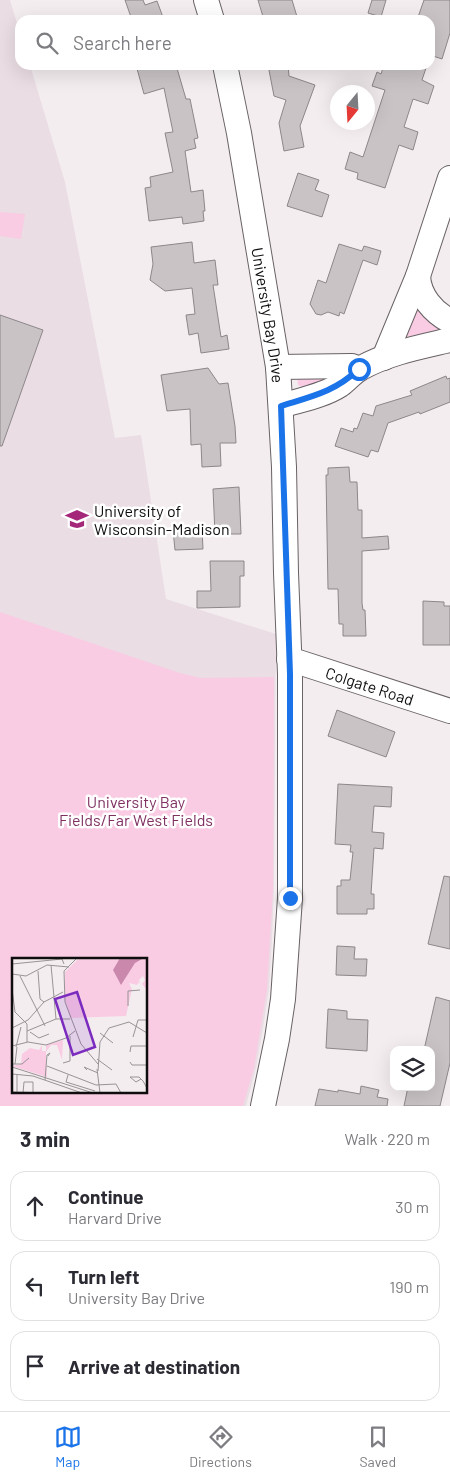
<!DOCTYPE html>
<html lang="en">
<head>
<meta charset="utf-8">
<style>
	body { margin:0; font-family:Barlow,sans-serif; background:#f7f7f7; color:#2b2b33 }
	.controls { position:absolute; right:15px; bottom:15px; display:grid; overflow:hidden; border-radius:10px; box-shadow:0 5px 20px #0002 }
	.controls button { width:45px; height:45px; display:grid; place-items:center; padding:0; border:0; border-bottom:1px solid #e1e1e2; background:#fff; color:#2b2b33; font:25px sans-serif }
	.compass { position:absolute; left:330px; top:85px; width:45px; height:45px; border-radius:50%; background:#fff; box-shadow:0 5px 20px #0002; rotate:198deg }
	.stop { position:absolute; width:15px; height:15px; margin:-11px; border:4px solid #1a73e8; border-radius:50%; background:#fff }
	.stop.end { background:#1a73e8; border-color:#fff; box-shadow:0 1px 5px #0008 }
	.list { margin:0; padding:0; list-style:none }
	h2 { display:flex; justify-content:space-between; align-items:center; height:65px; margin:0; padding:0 20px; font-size:21px }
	h2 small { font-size:16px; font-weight:400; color:#7c7c81 }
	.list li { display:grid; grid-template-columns:32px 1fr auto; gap:15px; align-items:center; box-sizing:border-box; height:70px; margin:0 10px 10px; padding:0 10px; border:1px solid #e1e1e2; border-radius:15px }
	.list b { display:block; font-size:19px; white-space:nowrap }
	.list p { margin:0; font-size:16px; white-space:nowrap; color:#7c7c81 }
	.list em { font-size:16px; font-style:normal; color:#7c7c81 }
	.icon { flex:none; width:28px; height:28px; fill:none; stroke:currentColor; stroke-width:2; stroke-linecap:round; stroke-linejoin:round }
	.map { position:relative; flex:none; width:450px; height:1106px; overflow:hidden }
	.search { position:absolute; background:#fff; box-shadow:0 5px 20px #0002; left:15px; right:15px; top:15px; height:55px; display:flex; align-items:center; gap:12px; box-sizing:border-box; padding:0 18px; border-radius:15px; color:#7c7c81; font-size:19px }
	.sheet { height:305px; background:#fff }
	nav { display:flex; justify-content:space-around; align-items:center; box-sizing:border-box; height:70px; border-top:1px solid #e1e1e2; background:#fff; font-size:14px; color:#7c7c81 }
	nav a { display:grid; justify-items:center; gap:2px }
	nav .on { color:#1a73e8 }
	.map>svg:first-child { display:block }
	.built { fill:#eadde4; fill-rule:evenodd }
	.green { fill:#f9cce4; fill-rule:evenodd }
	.building { fill:#c9c3c6; stroke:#8d878a }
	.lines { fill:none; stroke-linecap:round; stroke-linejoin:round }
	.minor-casing { stroke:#686265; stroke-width:26 }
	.minor { stroke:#fff; stroke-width:24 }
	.route { stroke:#1a73e8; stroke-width:6 }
	.labels { text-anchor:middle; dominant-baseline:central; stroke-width:5; stroke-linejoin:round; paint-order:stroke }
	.street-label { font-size:16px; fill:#0e0c0d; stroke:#fff }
	.poi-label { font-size:16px; fill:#0e0c0d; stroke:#fff; text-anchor:start }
	.park-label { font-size:16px; fill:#7f3061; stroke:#fff }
	.inset-road { fill:none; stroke:#989395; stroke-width:1 }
	.view { fill:#7b2cbf; fill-opacity:0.15; stroke:#7b2cbf; stroke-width:2.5 }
	.inset-edge { fill:none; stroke:#0e0c0d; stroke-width:2.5 }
</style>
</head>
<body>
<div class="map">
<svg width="450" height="1106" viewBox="0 0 450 1106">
	<rect width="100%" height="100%" fill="#f4edf0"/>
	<!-- built -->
	<path class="built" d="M0,0H10L20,33V65H30L65,182L115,438L141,435L166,599L276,634L274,890L272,940L269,989L263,1028L256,1068L246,1106H0ZM14,960H146V1092H14Z"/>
	<!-- green -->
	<g class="green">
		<polygon points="0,212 25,214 21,239 0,236"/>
		<polygon points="416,306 440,325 439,330 407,337 404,335"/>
		<polygon points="301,372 333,379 302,387 298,385 297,376"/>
		<path d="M0,612L180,673L201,678L274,677L273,890L267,989L254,1068L243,1106H0ZM14,960H146V1092H14Z"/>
	</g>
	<!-- building -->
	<g class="building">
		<polygon points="125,0 143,0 145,5 157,1 164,20 132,20"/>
		<polygon points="258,0 292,0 298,20 264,20"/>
		<polygon points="372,0 386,0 381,17 368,13"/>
		<polygon points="424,0 450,0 450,33 442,59 430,55 430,20 417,20"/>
		<polygon points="136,65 176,65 186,99 190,99 198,138 194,139 196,148 185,151 191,192 203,190 205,211 203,211 204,221 183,224 182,217 149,221 145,188 151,187 150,177 173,172 165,133 173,132 164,88 144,94"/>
		<polygon points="268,65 288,65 289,76 315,85 300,126 304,147 284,151 279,123 286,100 274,96"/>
		<polygon points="384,65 427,65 422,80 434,86 428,104 413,99 404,127 418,132 413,150 399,145 385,188 357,179 358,173 345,169 350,152 363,157 385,90 372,86 377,72 381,74"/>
		<polygon points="298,173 319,180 315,190 329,195 322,217 287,206"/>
		<polygon points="192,242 194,263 215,260 218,285 213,285 221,337 227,335 229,349 201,353 198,333 189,335 186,315 195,314 192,288 165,291 150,280 153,264 151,247"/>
		<polygon points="339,244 362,251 364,246 381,251 377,265 363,260 344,314 340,312 339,316 328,312 321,315 316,314 310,304 318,280 326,283"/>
		<polygon points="0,315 43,330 2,446 0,446"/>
		<polygon points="208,368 219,384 228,383 235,426 236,443 220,443 221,466 202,467 201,444 191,445 190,409 167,411 161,375"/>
		<polygon points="446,376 447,379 450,378 450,402 420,414 419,412 388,423 378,452 371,450 368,457 335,446 341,428 353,432 354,428 357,429 363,413 373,416 376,406 412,395 410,391"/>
		<polygon points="349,467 350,482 357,482 358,510 362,510 362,538 388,536 389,549 362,551 362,603 363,610 365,610 366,636 343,636 343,624 339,624 338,589 328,589 326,475 328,475 328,468"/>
		<polygon points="239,487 241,534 215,534 213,489"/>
		<polygon points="202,529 203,549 175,550 173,530"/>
		<polygon points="210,561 244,561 244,576 240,576 240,607 197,608 197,591 211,591"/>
		<polygon points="423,601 444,602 444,606 450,606 450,645 423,645"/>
		<polygon points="337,710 395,732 386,757 328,736"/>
		<polygon points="338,784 392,787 391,807 374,806 372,832 384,833 383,849 374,848 371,894 374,894 374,909 367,909 367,914 337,914 337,886 341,886 341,880 350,880 353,852 350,852 351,845 335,844"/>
		<polygon points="444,876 450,877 450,949 428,944"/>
		<polygon points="337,946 355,947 354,959 367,959 366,976 336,975"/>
		<polygon points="436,997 450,1001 450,1063 440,1106 404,1106 408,1087 431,1087 431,1050 424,1050"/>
		<polygon points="328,1009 347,1011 347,1019 368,1020 367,1051 326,1048"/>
		<polygon points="361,1086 379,1090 377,1097 388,1099 387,1106 315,1106 319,1089 338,1092 338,1090 360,1094"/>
	</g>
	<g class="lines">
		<defs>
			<g id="minor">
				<polyline points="206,0 212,20"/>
				<path id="s1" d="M225,65L239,133L278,367L284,467L286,573L290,674V898L283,999L277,1039L263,1106"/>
				<path d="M418,276C419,296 433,312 450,321"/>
				<polyline points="384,358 418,276 450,178"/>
				<polyline points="278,367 352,366 359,369"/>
				<path d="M281,406C300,400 323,396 340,385C347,380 353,372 361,368C388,353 420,347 450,340"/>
				<path id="s2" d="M289,659L450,711"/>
			</g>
		</defs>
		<!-- minor casing -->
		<use href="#minor" class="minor-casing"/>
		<!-- minor -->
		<use href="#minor" class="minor"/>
	</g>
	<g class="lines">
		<!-- route -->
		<path class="route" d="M290,898V674L281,406C313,396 334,392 359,369"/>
	</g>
	<!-- icons -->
	<defs>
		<symbol id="university-bare" viewBox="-9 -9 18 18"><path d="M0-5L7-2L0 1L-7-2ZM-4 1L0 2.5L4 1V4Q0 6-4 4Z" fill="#a4277a" stroke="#fff" stroke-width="2.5" paint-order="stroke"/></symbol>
	</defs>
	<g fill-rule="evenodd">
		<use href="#university-bare" x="61" y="503" width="32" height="32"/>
	</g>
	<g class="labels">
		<!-- street labels -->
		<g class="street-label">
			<text stroke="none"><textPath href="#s1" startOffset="254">University Bay Drive</textPath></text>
			<text stroke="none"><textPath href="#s2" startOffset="85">Colgate Road</textPath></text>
		</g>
		<!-- poi labels -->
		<g class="poi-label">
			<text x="94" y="510">University of<tspan x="94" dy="18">Wisconsin-Madison</tspan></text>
		</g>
		<!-- park labels -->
		<g class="park-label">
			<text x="136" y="801">University Bay<tspan x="136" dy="18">Fields/Far West Fields</tspan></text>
		</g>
	</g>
	<!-- overview -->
	<g transform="translate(12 958)">
		<rect width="135" height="135" fill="#f4edf0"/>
		<path d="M67,0H135V32L130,26L133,22L131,18L127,22L129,28L127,24L125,27L117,25L120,31L114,58L58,60L53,42V14ZM51,82L50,102L45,87H39L34,94L35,119L0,108L9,106L10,96L18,90L27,92L30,87V93H34V87Z" fill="#f9cce4"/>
		<path d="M108,0L130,1L123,5L109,27L101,12Z" fill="#ca88ad"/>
		<path class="inset-road" d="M65,0L52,13L53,44L69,86L86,106M0,6L50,1L52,6M39,7L44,61M26,13L28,41L32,44M0,16L14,18L35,7L57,9M8,18L33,68M0,31L3,54L15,66V84M116,48V33L128,32M0,70L16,62L32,44L51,34M15,73L44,61H58M18,74L27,80L37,76M88,75L101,85M121,79L126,62H135M0,88L16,84L34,87L54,80L63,73M4,89L9,69M118,94L119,88H135M85,101L100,112M118,104L120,107H135M51,105L58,103V78M0,106H10L17,100M3,106L5,89M35,108L84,127L104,126L109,135M0,109L81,135M85,111L88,135M75,112L72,109L86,115M86,113L88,84L97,70L117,64L135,75M0,116L21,118L70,135M5,116V135M56,117L54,124L83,133M129,121L124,124L118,119H127L131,123L135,130M33,122L35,97L38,95L36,98M0,134L36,135M11,135L12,124H21V135"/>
		<path class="view" d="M65,34L83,89L61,97L43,41Z"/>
		<rect width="135" height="135" class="inset-edge"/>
	</g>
</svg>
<div class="controls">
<button><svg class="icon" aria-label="layers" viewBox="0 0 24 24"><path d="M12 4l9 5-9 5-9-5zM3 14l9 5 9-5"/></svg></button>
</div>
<svg class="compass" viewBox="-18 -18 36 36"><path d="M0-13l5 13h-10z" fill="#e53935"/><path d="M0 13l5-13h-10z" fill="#7c7c81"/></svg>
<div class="stop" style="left:359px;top:369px"></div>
<div class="stop end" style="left:290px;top:898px"></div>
<div class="search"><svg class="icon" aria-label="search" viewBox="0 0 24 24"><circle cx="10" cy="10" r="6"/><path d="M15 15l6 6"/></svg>Search here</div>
</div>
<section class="sheet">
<h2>3 min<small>Walk · 220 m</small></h2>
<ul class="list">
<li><svg class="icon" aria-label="ahead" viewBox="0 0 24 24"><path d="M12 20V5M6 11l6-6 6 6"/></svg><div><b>Continue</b><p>Harvard Drive</p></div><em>30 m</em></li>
<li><svg class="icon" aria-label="left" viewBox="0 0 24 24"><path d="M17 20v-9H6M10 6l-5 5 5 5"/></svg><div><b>Turn left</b><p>University Bay Drive</p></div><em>190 m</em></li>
<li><svg class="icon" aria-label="arrive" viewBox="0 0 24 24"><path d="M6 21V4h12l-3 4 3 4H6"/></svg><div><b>Arrive at destination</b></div></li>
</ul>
</section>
<nav>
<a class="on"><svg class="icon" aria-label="map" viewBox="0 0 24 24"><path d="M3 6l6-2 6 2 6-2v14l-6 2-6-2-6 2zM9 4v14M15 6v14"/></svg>Map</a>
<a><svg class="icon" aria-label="directions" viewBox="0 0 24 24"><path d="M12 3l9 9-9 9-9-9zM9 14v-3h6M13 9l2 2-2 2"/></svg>Directions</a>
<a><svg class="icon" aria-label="saved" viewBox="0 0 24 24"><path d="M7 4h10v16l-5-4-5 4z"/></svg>Saved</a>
</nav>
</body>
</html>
